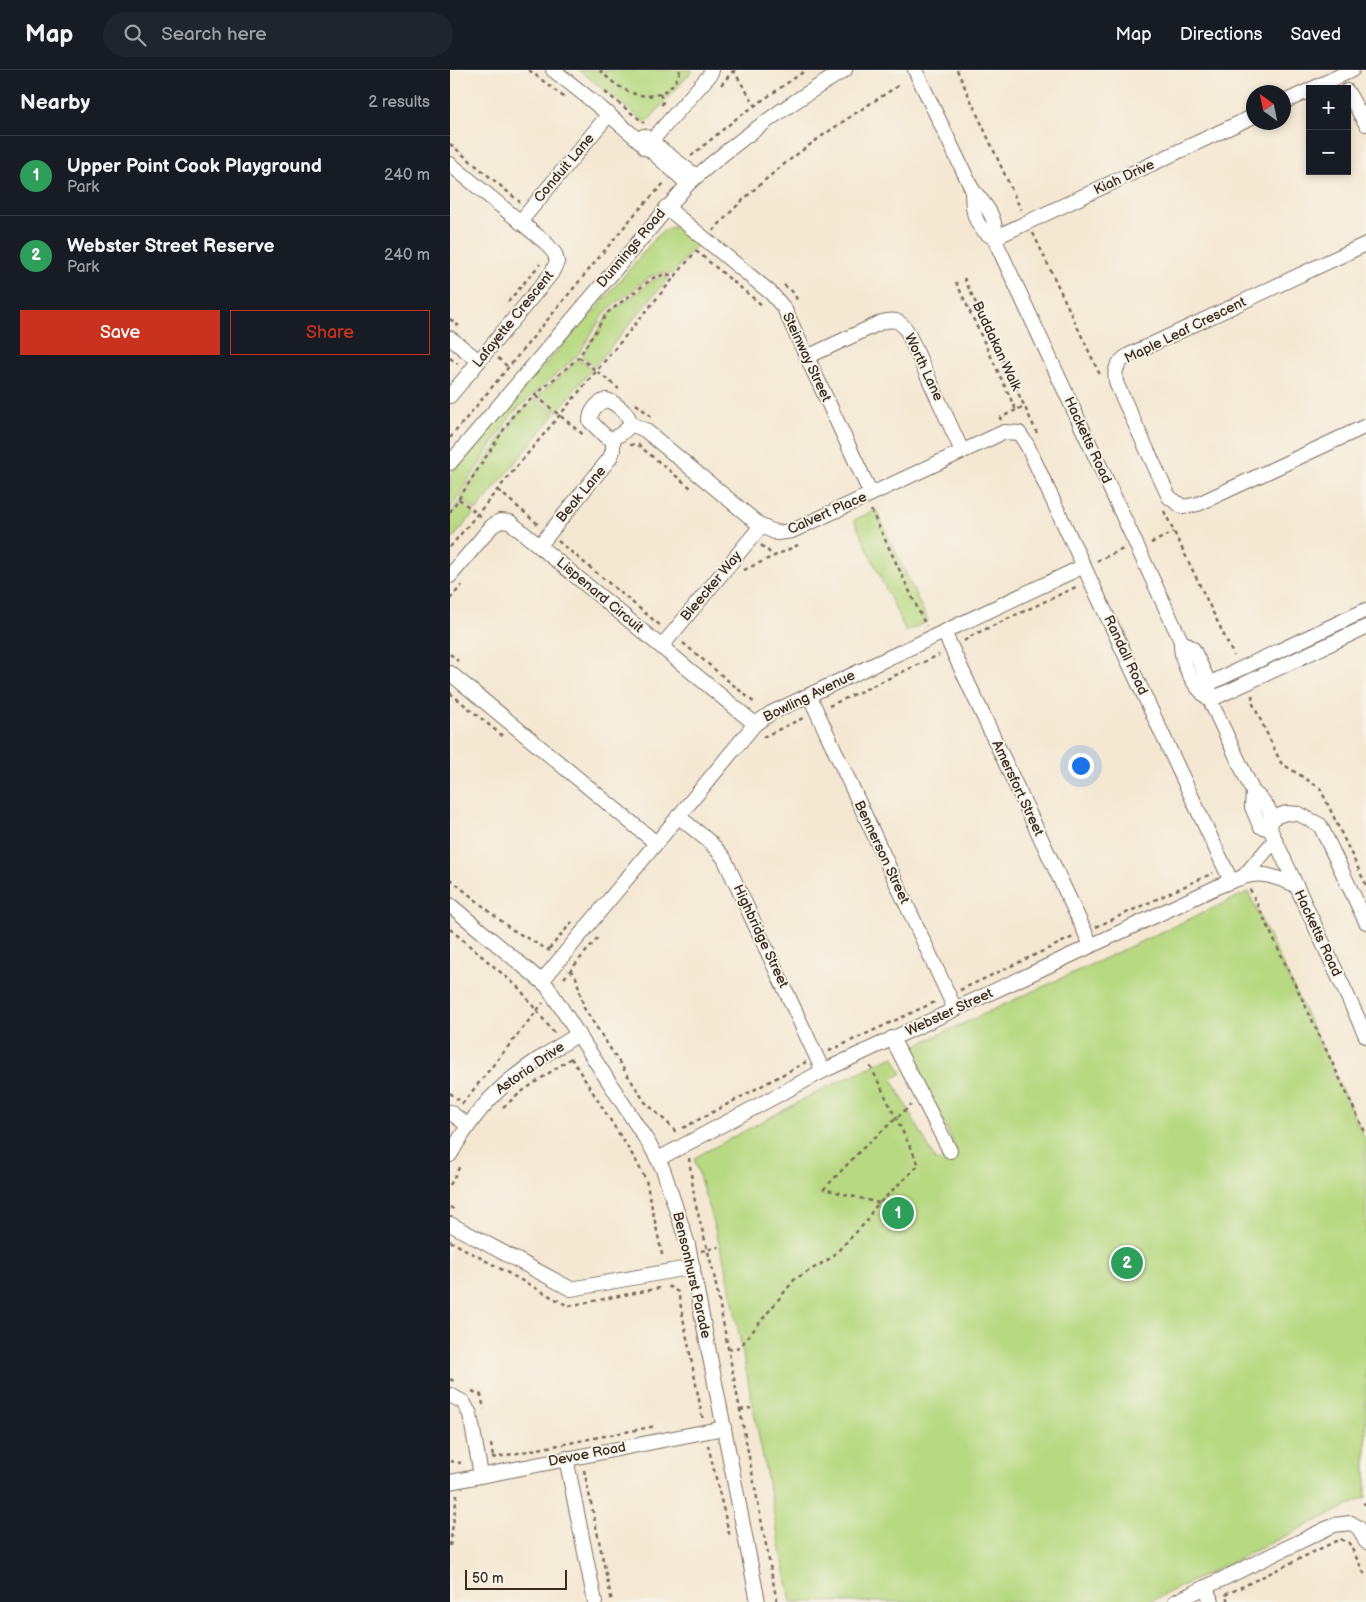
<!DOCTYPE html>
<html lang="en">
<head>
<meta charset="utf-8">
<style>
	body { margin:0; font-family:"Balsamiq Sans",sans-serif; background:#20242c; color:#f1f3f6 }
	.controls { position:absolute; right:15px; top:15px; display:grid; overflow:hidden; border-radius:0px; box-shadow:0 2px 8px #0003 }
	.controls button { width:45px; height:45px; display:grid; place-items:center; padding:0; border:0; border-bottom:1px solid #363941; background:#171b24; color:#f1f3f6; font:25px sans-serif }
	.compass { position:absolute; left:796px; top:15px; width:45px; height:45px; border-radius:50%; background:#171b24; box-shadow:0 2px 8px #0003; rotate:327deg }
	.scale { position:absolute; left:15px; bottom:12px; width:102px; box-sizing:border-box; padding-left:5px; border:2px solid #3b2a1e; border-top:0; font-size:14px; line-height:18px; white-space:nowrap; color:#3b2a1e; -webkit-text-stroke:4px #f7f3e8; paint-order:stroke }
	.you { position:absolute; left:630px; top:695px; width:18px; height:18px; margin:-12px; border:4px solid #fff; border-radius:50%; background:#1a73e8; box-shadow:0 0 0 8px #1a73e833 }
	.badge { display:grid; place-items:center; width:32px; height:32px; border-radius:50%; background:#c8321e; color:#fff; font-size:16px; font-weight:700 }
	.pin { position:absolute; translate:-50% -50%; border:2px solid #fff; box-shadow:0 1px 5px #0006 }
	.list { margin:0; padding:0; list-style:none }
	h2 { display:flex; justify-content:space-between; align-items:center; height:65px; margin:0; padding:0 20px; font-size:21px }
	h2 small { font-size:16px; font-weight:400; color:#9ea1a6 }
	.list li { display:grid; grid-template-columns:32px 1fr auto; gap:15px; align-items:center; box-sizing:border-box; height:80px; padding:0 20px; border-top:1px solid #363941 }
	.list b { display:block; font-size:19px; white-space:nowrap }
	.list p { margin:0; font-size:16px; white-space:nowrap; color:#9ea1a6 }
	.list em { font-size:16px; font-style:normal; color:#9ea1a6 }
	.actions { display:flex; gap:10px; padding:15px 20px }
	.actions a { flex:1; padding:11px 0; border:1px solid #c8321e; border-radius:0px; text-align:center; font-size:18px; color:#c8321e }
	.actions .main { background:#c8321e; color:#fff }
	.icon { flex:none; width:28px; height:28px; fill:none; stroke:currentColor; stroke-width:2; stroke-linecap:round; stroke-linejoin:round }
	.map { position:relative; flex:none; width:916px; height:1532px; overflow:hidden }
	header { display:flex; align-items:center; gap:30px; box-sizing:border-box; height:70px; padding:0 25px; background:#171b24; border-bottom:1px solid #363941 }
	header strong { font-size:24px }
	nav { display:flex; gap:28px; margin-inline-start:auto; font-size:18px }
	.search { width:350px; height:45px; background:#20242c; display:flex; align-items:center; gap:12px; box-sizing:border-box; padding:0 18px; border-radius:28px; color:#9ea1a6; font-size:19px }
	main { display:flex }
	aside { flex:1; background:#171b24 }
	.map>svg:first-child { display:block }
	.green { fill:#b7d981; stroke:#798250 }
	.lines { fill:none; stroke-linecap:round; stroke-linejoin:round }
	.minor-casing { stroke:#7c6c5d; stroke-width:16 }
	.path { stroke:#7c6c5d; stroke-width:2.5; stroke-dasharray:4 4; stroke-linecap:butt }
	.minor { stroke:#fff; stroke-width:14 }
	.labels { text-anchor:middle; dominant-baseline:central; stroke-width:4; stroke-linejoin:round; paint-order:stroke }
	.street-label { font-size:14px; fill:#3b2a1e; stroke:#f7f3e8 }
</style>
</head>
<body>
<header>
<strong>Map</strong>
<div class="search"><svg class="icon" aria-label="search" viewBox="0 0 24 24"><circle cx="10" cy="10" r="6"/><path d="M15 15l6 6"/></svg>Search here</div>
<nav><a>Map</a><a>Directions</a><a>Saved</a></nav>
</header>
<main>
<aside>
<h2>Nearby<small>2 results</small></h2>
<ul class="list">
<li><span class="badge" style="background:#2e9e5b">1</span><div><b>Upper Point Cook Playground</b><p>Park</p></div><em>240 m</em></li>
<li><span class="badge" style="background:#2e9e5b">2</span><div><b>Webster Street Reserve</b><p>Park</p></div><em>240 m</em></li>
</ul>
<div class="actions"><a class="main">Save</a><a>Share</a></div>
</aside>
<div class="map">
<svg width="916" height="1532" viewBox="0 0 916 1532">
	<rect width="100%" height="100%" fill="#f7f3e8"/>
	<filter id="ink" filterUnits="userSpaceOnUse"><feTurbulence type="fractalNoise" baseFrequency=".02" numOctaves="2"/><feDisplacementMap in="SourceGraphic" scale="10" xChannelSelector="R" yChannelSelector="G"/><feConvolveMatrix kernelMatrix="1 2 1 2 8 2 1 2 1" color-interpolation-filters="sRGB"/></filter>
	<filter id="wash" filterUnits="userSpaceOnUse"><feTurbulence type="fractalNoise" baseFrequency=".0096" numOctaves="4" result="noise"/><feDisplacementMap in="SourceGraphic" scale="20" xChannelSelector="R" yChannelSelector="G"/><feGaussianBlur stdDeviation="1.12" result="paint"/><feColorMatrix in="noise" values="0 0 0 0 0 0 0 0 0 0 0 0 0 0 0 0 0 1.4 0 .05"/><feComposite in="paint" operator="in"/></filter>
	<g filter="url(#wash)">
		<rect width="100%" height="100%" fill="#f4e8d3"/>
		<!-- green -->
		<g class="green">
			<polygon points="129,0 243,0 196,53"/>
			<polygon points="224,157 232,160 247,172 247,175 222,204 212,203 201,206 155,242 128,285 62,344 0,439 0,405 63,329 146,239 208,165 216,159"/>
			<polygon points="211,207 219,207 144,297 132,286 158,245 200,212"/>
			<polygon points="129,289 142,299 107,342 88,326"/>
			<polygon points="86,328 105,344 26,441 11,428 65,347"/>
			<polygon points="9,431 24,443 0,472 0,445"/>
			<polygon points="426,440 478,551 456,562 404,450"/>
			<polygon points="798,822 916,1071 916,1427 699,1532 341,1532 276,1197 244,1088 373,1019 443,986 452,1003 442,1009 486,1091 507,1081 458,979"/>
		</g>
	</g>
	<g filter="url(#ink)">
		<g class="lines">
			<defs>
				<g id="minor">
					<path d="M103,0C150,36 194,74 238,114"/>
					<path d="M465,0L522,119C534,133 549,149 544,168"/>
					<polyline points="862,19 902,0"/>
					<polyline points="897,21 916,54"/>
					<polyline points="834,32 860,20"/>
					<polyline points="194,66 246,106"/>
					<polyline points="195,78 259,6 262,0"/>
					<polyline points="0,94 96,173 105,184 107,192 101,204 0,326"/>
					<path d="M522,119C522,140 524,158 544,168L731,571C730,593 743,616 760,630"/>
					<polyline points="216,137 321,223 334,238 421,424"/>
					<polyline points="70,152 159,44"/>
					<polyline points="544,168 804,46"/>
					<path d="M916,174L679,285C666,293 663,301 667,315L719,427L733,437L748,434L916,356"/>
					<polyline points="0,268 29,291"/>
					<path d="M357,287L432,252C444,249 450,250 457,261L512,381"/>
					<path d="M156,330C162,331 165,334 170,338C187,352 180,359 163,369L155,366L140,351C140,341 147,333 156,330Z"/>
					<polyline points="181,354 195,360 311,456 327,463 342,461 554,362 569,363 577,375 781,811"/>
					<path d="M0,393L238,114C288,69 338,34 395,0"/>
					<polyline points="90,475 160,388 163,380 163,369"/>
					<polyline points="0,506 42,456 50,451 60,452 305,654"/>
					<polyline points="494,562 641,875"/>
					<polyline points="731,571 743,579 759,613 760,630 803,722 802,737 810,756 820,759"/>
					<polyline points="212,576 311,456"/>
					<polyline points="0,603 206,773"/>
					<polyline points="752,617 916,540"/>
					<polyline points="359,625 505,939"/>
					<polyline points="760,630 916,557"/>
					<path d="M803,722C816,732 824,742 820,759L916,966"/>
					<polyline points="228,746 261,773 274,788 373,1001"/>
					<polyline points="822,748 836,743 849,744 870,755 916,852"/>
					<polyline points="794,806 825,770"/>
					<polyline points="0,835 97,916 201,1077 213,1099 238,1175 308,1532"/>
					<polyline points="92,911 305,654 321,643 634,496"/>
					<polyline points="442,968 500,1081"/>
					<polyline points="0,1042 17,1055"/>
					<path d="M0,1085C36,1021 68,1001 129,964"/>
					<path d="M208,1089L373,1001L769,816C803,802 811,800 845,815"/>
					<polyline points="0,1154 121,1219 243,1197"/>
					<polyline points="0,1325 13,1332 20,1344 31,1405"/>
					<polyline points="116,1388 145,1532"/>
					<polyline points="0,1412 274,1358"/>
					<polyline points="755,1517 762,1532"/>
					<polyline points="725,1532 884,1455 901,1453 909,1458 916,1472"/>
				</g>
			</defs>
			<!-- minor casing -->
			<use href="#minor" class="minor-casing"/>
			<!-- path -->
			<g class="path">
				<polyline points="79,0 115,28"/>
				<path d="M150,0C166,18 195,36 218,19C224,14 228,8 230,0"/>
				<polyline points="283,0 305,35"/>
				<polyline points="507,0 571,140"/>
				<polyline points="271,15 283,1"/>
				<polyline points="155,22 194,53"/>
				<polyline points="210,24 213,32 211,37"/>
				<polyline points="0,74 70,132"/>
				<polyline points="241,86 287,48 356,0"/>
				<path d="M263,161C317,100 383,57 451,14"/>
				<polyline points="583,163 651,307"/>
				<polyline points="246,181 313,236"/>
				<polyline points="514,208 587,363"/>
				<polyline points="506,212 566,340 574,336"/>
				<polyline points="334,215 344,223 348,232"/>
				<polyline points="58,232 90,194"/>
				<polyline points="0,249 9,256"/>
				<polyline points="129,287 169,319"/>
				<polyline points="0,288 8,294"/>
				<polyline points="48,288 58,297"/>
				<polyline points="86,326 135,366"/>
				<polyline points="186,334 203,348"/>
				<polyline points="551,350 550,348 566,340"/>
				<polyline points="0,368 184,145 216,111"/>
				<polyline points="180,375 187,374 241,418"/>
				<polyline points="48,420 89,455"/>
				<polyline points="9,429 33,448"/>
				<polyline points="421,440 476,556"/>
				<polyline points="714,441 784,586"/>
				<polyline points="0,442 64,344 129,287 157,243 203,208 216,204 225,206"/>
				<polyline points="108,471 212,557"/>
				<polyline points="701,473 724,462"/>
				<polyline points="311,475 324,486"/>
				<polyline points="0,477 247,180"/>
				<polyline points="647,491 673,479"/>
				<polyline points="294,500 348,475"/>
				<polyline points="0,529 12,515"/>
				<polyline points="514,571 521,566 628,516"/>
				<polyline points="233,573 306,634"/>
				<polyline points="0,584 8,591"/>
				<polyline points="0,623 55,668"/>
				<polyline points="802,625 803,634 831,693 870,718 916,815"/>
				<polyline points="379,636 489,585"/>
				<polyline points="313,667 355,647"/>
				<polyline points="0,809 61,859 100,881"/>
				<polyline points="800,819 916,1064"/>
				<polyline points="646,857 763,803"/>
				<polyline points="0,859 69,918 104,963"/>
				<polyline points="99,879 122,852"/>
				<polyline points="120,900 126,907 134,938 195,1032 223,1058 227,1065"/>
				<polyline points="114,908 149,866"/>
				<polyline points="510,920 623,867"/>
				<polyline points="379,981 487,931"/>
				<polyline points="121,988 185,1089 196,1110 213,1189"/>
				<polyline points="0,1023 9,1030"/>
				<polyline points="12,1034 93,933"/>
				<polyline points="53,1037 74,1020 121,988"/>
				<polyline points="233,1058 356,992"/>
				<polyline points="239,1088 245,1132 264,1205 327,1532"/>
				<polyline points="0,1115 11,1094"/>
				<polyline points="429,1133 374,1119 412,1079 461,1035"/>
				<polyline points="0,1137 7,1141"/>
				<polyline points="0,1171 118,1236 210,1218"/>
				<polyline points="251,1181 269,1177"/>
				<polyline points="218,1216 228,1222 253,1350"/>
				<polyline points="278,1279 290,1277 345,1209 381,1188 417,1151 423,1139 469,1095 420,995"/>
				<polyline points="0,1309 6,1312"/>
				<polyline points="22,1321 31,1325 34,1339"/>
				<polyline points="290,1340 301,1338"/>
				<polyline points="41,1374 43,1387"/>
				<polyline points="258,1375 280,1467"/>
				<polyline points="42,1388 206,1356"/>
				<polyline points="0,1391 11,1393"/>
				<polyline points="134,1400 162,1532"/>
				<polyline points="913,1434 916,1433"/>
				<polyline points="0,1476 7,1425"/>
				<polyline points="778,1532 775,1525 890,1469 899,1473 916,1507"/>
			</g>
			<!-- minor -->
			<use href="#minor" class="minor"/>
		</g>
	</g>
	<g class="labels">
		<!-- street labels -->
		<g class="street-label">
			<text transform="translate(114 98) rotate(-50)">Conduit Lane</text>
			<text transform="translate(674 107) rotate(-25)">Kiah Drive</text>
			<text transform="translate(181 178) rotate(-50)">Dunnings Road</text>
			<text transform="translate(63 249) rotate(-51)">Lafayette Crescent</text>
			<text transform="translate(735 260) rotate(-26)">Maple Leaf Crescent</text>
			<text transform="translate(547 276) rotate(65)">Buddakan Walk</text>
			<text transform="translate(357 287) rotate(65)">Steinway Street</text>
			<text transform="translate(474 297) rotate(65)">Worth Lane</text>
			<text transform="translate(638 370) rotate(65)">Hacketts Road</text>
			<text transform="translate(131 424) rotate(-50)">Beak Lane</text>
			<text transform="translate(377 443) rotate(-24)">Calvert Place</text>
			<text transform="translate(261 516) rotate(-50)">Bleecker Way</text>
			<text transform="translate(150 525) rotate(40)">Lispenard Circuit</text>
			<text transform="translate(676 585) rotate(65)">Randall Road</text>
			<text transform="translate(359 626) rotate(-26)">Bowling Avenue</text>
			<text transform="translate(568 718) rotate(65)">Amersfort Street</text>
			<text transform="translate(432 782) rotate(65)">Bennerson Street</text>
			<text transform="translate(868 863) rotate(65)">Hacketts Road</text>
			<text transform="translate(311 866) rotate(65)">Highbridge Street</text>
			<text transform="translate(499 942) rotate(-25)">Webster Street</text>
			<text transform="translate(80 998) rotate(-35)">Astoria Drive</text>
			<text transform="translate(242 1205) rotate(77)">Bensonhurst Parade</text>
			<text transform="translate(137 1384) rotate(-11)">Devoe Road</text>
		</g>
	</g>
</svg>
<div class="controls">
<button>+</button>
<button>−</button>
</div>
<svg class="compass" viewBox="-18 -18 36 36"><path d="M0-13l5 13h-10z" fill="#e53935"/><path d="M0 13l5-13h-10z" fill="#9ea1a6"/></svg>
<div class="scale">50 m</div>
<div class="you"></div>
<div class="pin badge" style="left:448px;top:1143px;background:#2e9e5b">1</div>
<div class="pin badge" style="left:677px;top:1193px;background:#2e9e5b">2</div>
</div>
</main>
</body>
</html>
